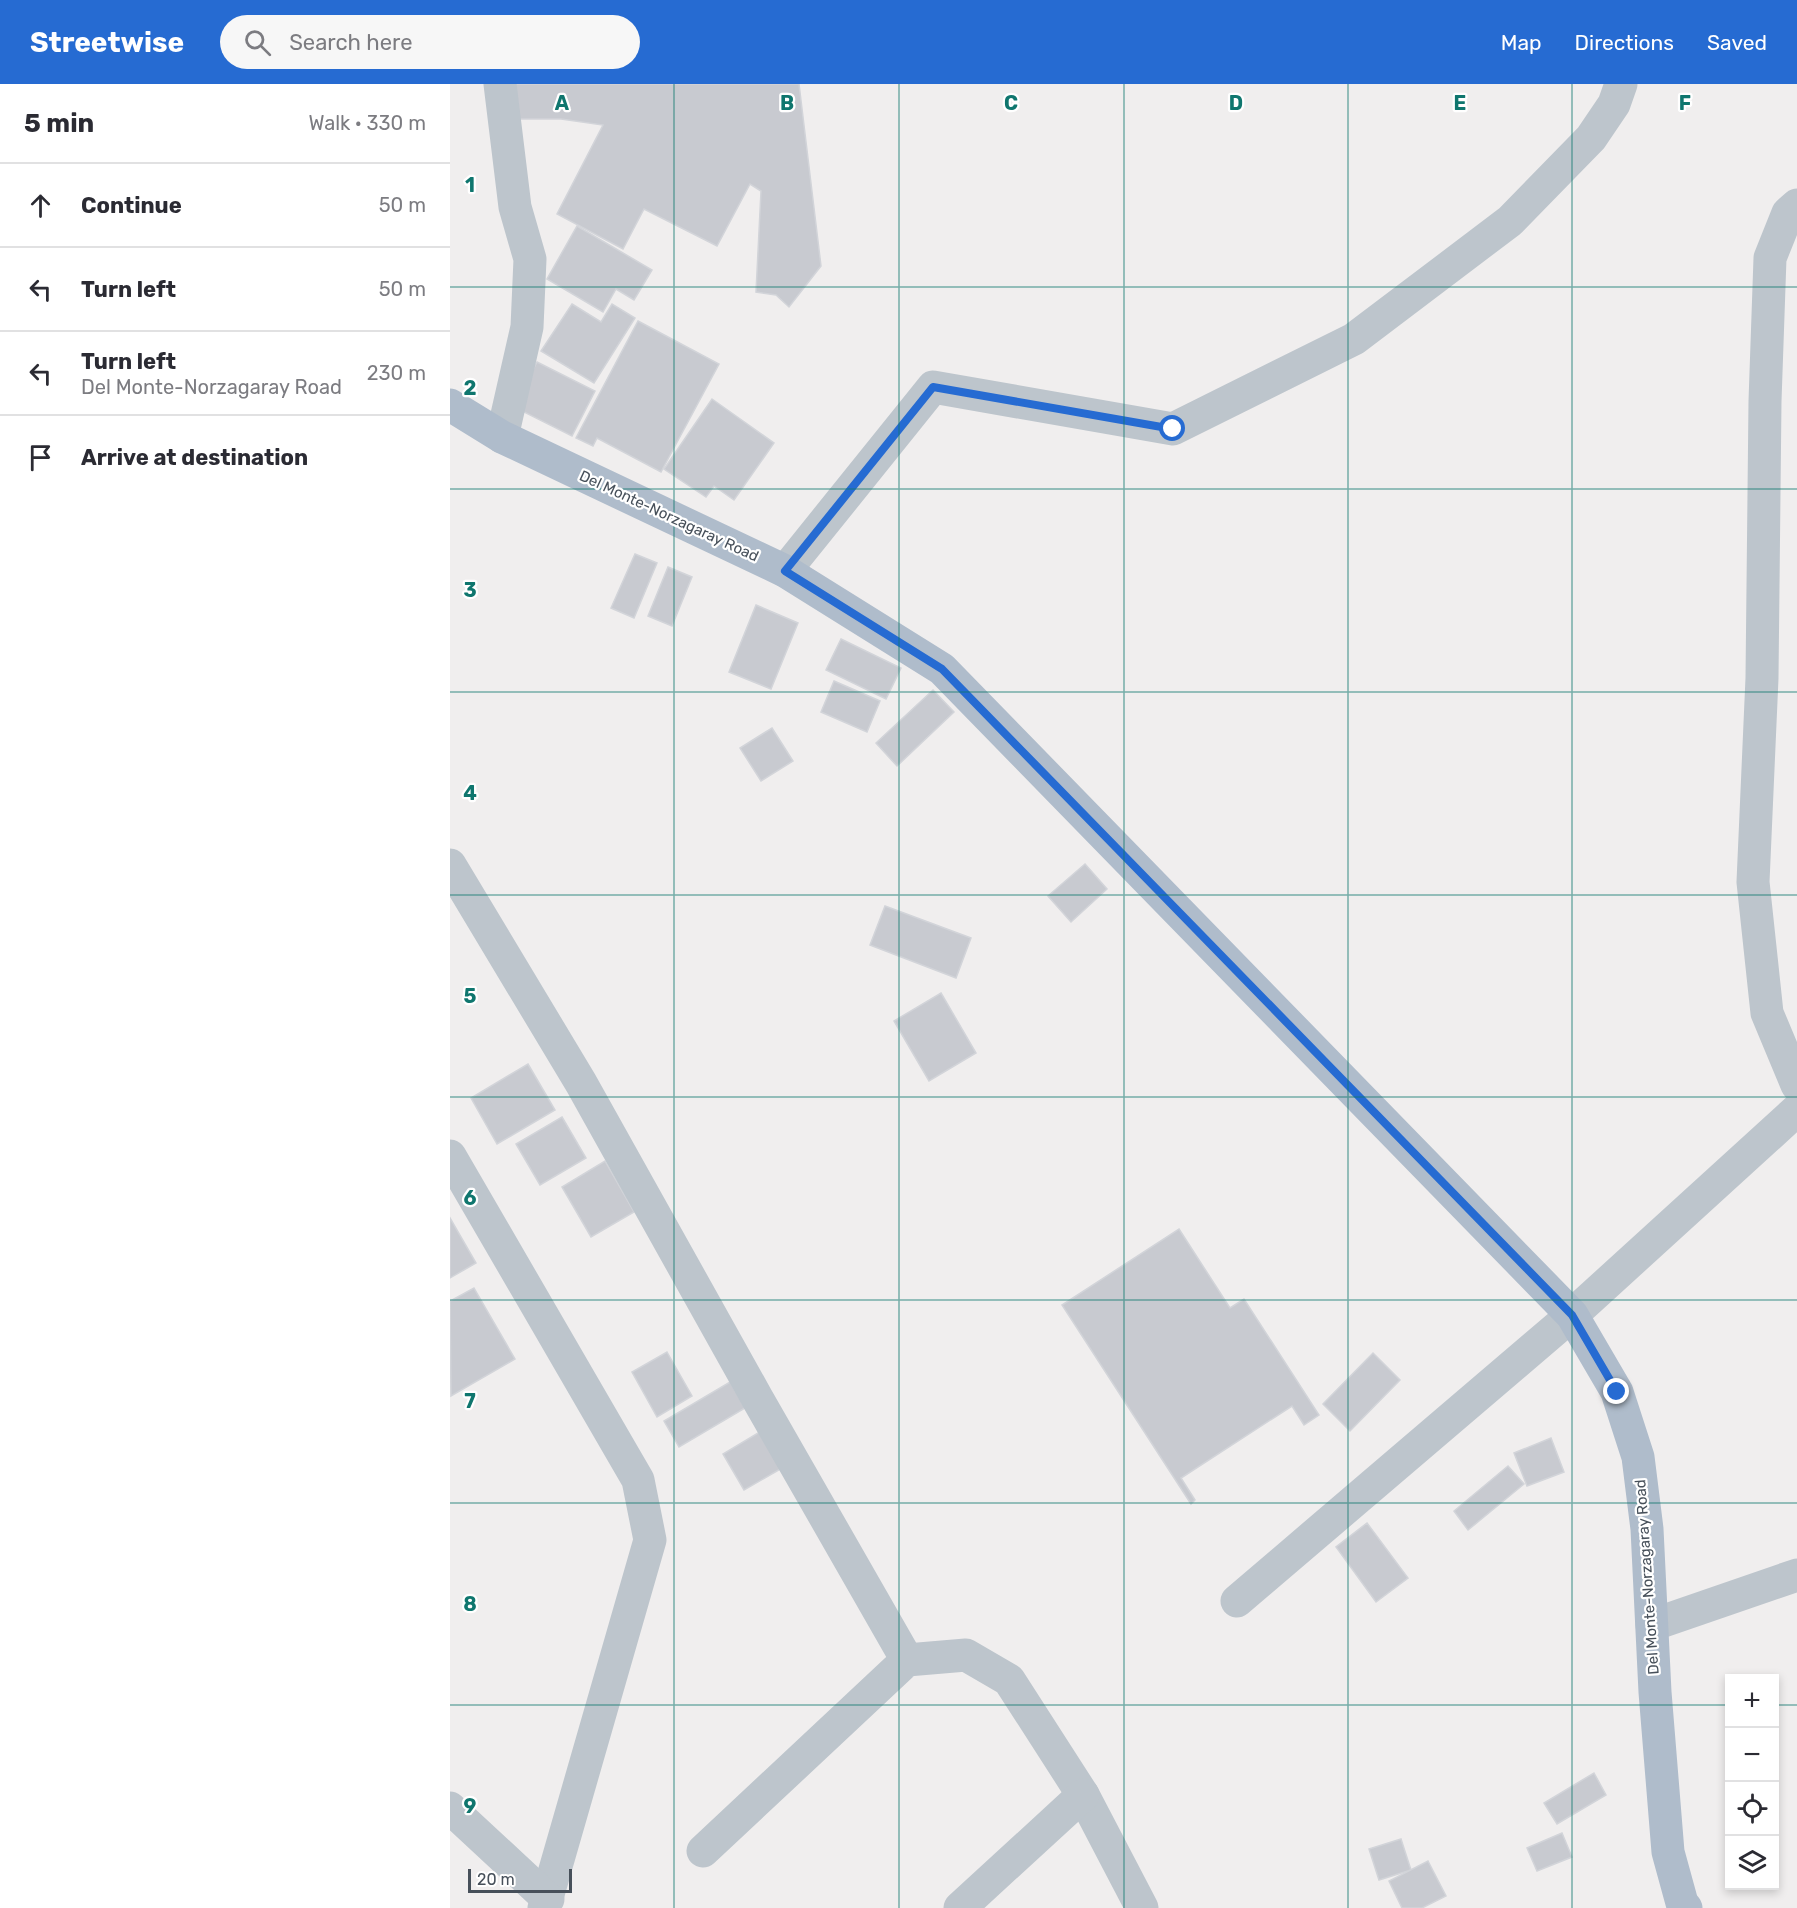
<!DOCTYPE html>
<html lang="en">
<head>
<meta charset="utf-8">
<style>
	body { margin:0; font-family:Rubik,sans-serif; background:#f7f7f7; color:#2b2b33 }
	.controls { position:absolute; right:18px; bottom:18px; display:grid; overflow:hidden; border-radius:0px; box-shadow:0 3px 9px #0003 }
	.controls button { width:54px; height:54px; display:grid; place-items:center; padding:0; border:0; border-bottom:2px solid #e1e1e2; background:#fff; color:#2b2b33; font:30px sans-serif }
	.scale { position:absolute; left:18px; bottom:15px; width:104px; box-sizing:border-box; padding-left:6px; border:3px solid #47505a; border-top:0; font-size:16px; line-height:21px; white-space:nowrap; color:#47505a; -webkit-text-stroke:4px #fff; paint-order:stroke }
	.stop { position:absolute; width:18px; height:18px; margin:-14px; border:4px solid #266bd2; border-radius:50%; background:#fff }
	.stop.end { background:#266bd2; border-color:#fff; box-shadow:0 2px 6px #0008 }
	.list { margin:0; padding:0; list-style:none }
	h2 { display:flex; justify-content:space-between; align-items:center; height:78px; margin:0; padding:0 24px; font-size:26px }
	h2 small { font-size:20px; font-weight:400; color:#7c7c81 }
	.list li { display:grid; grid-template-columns:39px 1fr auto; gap:18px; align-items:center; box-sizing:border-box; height:84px; padding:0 24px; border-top:2px solid #e1e1e2 }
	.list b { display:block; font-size:22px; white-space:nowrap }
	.list p { margin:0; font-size:20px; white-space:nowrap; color:#7c7c81 }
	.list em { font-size:20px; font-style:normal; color:#7c7c81 }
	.icon { flex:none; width:33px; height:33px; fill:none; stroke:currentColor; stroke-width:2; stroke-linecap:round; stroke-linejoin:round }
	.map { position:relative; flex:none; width:1347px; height:1824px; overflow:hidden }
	header { display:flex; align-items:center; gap:36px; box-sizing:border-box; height:84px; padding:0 30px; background:#266bd2; color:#fff }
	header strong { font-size:28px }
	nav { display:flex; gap:33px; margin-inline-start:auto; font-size:21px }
	.search { width:420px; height:54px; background:#f7f7f7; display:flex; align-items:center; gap:15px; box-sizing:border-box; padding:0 21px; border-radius:33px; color:#7c7c81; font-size:22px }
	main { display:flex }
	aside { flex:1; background:#fff }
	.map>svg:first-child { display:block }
	.building { fill:#c8cad0; stroke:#d2d4d9; stroke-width:1.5 }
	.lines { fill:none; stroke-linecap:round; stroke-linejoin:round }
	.minor { stroke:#bdc5cc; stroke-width:33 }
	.major { stroke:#afbccb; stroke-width:33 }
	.route { stroke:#266bd2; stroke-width:8 }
	.grid { fill:none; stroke:#0f766e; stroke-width:1.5; stroke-opacity:0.55 }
	.labels { text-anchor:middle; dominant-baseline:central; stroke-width:4.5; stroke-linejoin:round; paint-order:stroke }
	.street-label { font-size:15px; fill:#47505a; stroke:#fff }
	.grid-label { font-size:20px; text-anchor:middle; font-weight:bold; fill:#0f766e; stroke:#fff; stroke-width:4.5; stroke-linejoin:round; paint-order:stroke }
</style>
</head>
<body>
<header>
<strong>Streetwise</strong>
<div class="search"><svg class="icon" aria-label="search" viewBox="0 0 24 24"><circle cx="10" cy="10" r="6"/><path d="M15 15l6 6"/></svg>Search here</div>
<nav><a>Map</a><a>Directions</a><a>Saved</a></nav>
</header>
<main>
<aside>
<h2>5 min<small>Walk · 330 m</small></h2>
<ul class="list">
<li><svg class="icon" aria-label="ahead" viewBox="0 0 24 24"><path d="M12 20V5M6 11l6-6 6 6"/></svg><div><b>Continue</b></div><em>50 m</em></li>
<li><svg class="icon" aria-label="left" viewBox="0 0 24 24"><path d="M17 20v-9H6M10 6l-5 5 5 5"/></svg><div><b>Turn left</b></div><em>50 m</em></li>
<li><svg class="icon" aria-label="left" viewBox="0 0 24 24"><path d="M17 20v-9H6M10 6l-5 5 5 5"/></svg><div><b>Turn left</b><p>Del Monte-Norzagaray Road</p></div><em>230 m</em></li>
<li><svg class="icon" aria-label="arrive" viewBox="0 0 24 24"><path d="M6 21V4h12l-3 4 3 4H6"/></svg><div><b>Arrive at destination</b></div></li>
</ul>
</aside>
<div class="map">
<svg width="1347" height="1824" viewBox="0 0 1347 1824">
	<rect width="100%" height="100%" fill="#f0eeee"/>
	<!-- building -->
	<g class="building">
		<polygon points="60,0 349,0 371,182 339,223 326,211 306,208 311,107 300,100 267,162 194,125 173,165 107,130 153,41 111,35 64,35"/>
		<polygon points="127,142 202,186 184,216 166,205 153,228 97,195"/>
		<polygon points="122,220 151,238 162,220 185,234 144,299 91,267"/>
		<polygon points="188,237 269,280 211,388 147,354 143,362 126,354"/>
		<polygon points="87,278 145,307 122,352 64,323"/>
		<polygon points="262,315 324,359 284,416 264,402 256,413 214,385"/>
		<polygon points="185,470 207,479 184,534 161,524"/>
		<polygon points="218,483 242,493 222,542 198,532"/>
		<polygon points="306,521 348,539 321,605 279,588"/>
		<polygon points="391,555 451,584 436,615 376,586"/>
		<polygon points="384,597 430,617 417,648 371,628"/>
		<polygon points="483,606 504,628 447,682 426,659"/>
		<polygon points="322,644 343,677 311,697 290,664"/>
		<polygon points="635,780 657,805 621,838 598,812"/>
		<polygon points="435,822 521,854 506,894 420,861"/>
		<polygon points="491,909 526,969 479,997 444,937"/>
		<polygon points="78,980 105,1026 47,1060 21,1014"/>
		<polygon points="112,1033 136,1074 90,1101 66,1060"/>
		<polygon points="155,1077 184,1128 141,1153 112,1103"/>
		<polygon points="0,1134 26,1179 0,1194"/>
		<polygon points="729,1145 780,1224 794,1215 869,1331 854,1341 842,1322 731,1394 745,1416 741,1420 612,1221"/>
		<polygon points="24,1204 65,1275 1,1312 0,1217"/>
		<polygon points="217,1268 242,1312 207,1333 182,1288"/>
		<polygon points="923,1269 950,1296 900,1347 873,1320"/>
		<polygon points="280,1298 295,1324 229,1363 214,1337"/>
		<polygon points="313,1346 334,1383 294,1406 273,1370"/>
		<polygon points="1101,1354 1114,1388 1077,1402 1064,1369"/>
		<polygon points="1058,1382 1074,1400 1018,1446 1004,1427"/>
		<polygon points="917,1439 958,1494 926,1518 886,1463"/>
		<polygon points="1144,1689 1156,1711 1107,1740 1094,1719"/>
		<polygon points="1112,1749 1122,1773 1087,1787 1077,1764"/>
		<polygon points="951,1755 961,1786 929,1796 919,1765"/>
		<polygon points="978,1777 996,1812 972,1824 952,1824 939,1797"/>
	</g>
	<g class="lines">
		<!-- minor -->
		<g class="minor">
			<polyline points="50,0 65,123 80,175 77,243 52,353"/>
			<polyline points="1347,121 1338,129 1320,174 1315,317 1312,594 1303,798 1317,929 1347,1001"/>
			<polyline points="335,487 483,303 723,345 904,255 1060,137 1141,54 1164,20 1171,0"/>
			<polyline points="0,781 131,999 307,1314 457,1576"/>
			<polyline points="0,1072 188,1396 200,1456 94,1824"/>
			<polyline points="787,1517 1122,1231 1347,1026"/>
			<polyline points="1202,1541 1347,1491"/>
			<polyline points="0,1724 98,1815"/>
			<polyline points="253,1767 457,1576 516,1571 559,1596 633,1711 692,1824"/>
			<polyline points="510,1824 633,1711"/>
		</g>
		<!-- major -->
		<polyline class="major" points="0,321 52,353 335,487 492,585 1122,1231 1167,1308 1188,1373 1197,1445 1205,1608 1218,1768 1232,1819 1236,1824"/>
	</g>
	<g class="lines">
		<!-- route -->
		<polyline class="route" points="723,345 483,303 335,487 492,585 1122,1231 1167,1308"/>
	</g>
	<!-- grid -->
	<path class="grid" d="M224,0V1824M449,0V1824M674,0V1824M898,0V1824M1122,0V1824M0,203H1347M0,405H1347M0,608H1347M0,811H1347M0,1013H1347M0,1216H1347M0,1419H1347M0,1621H1280M1324,1621H1347"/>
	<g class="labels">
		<!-- street labels -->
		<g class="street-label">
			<text transform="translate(219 432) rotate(25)">Del Monte-Norzagaray Road</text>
			<text transform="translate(1197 1493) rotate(-94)">Del Monte-Norzagaray Road</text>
		</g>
	</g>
	<g class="grid-label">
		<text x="112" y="26">A</text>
		<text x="337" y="26">B</text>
		<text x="561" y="26">C</text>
		<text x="786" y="26">D</text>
		<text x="1010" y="26">E</text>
		<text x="1235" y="26">F</text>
		<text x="20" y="108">1</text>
		<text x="20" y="311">2</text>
		<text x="20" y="513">3</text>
		<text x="20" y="716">4</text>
		<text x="20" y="919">5</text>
		<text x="20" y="1121">6</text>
		<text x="20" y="1324">7</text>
		<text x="20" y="1527">8</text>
		<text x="20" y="1729">9</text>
	</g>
</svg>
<div class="controls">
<button>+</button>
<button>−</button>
<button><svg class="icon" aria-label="locate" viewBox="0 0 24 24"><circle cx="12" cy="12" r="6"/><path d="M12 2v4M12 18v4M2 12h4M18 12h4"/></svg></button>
<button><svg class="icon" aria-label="layers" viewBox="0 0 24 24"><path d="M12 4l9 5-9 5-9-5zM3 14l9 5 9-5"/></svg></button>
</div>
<div class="scale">20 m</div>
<div class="stop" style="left:723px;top:345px"></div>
<div class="stop end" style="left:1167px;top:1308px"></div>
</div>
</main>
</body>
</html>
